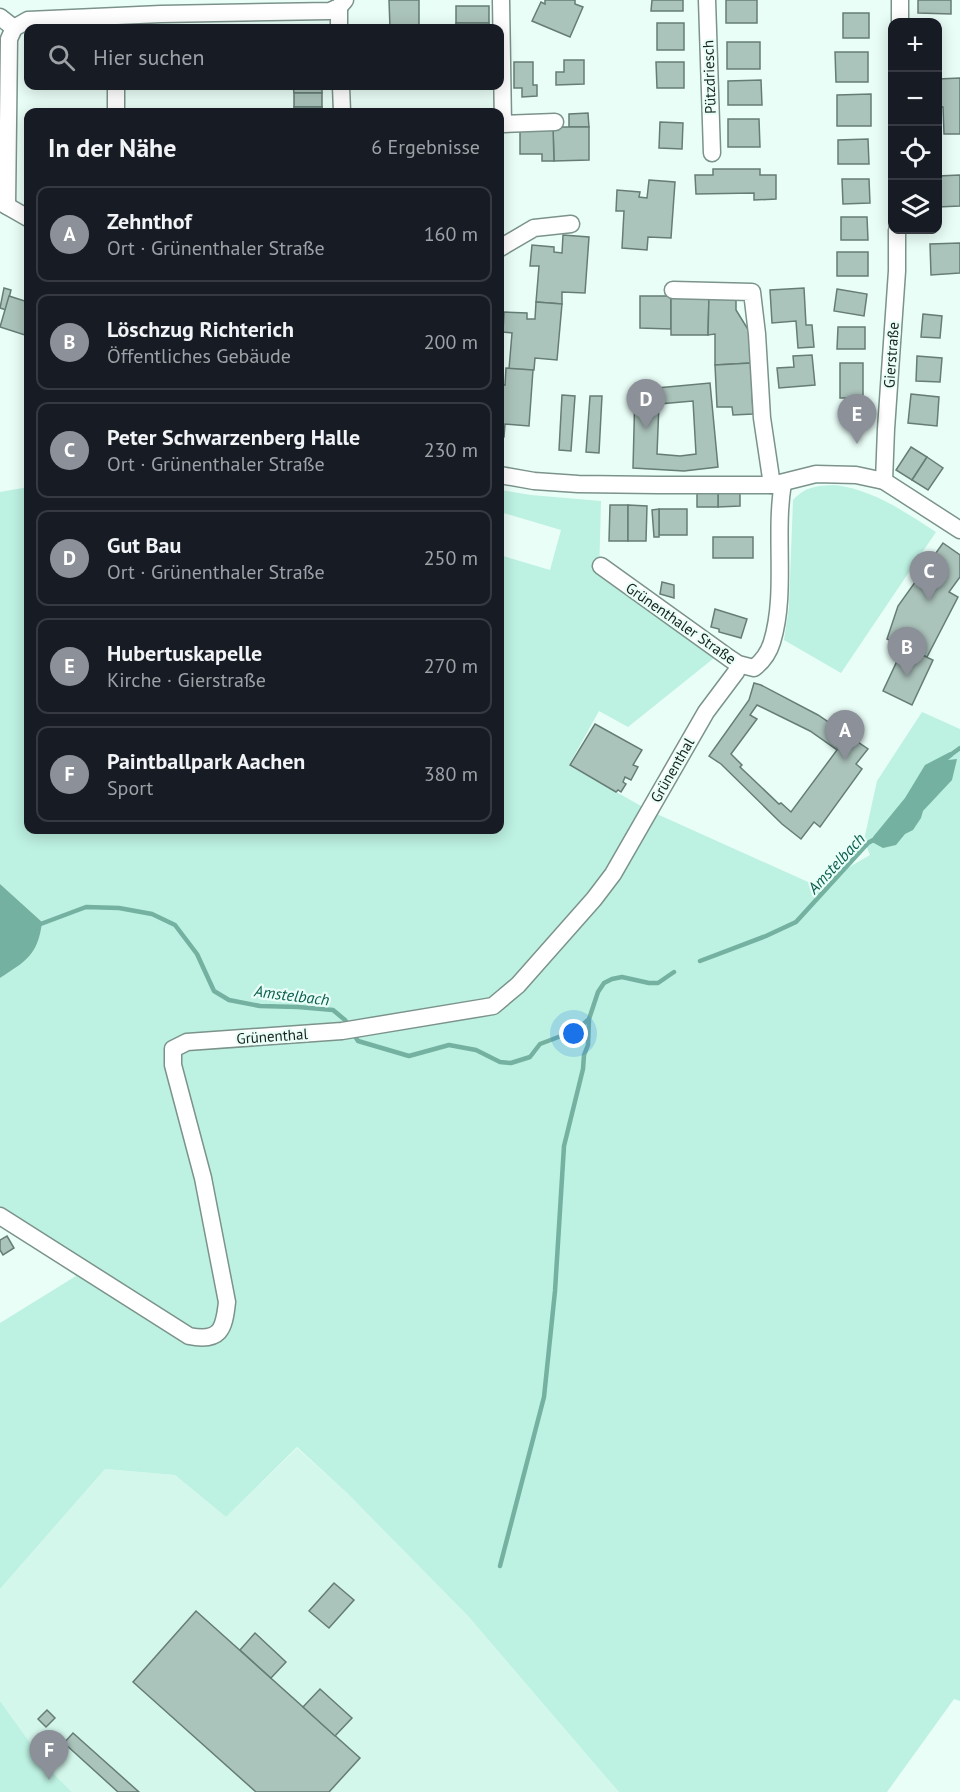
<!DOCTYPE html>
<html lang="de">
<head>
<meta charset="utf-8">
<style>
	body { margin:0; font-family:"PT Sans",sans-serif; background:#242831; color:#f1f3f6 }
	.controls { position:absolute; right:18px; top:18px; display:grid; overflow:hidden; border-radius:12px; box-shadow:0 3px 15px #0003 }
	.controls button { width:54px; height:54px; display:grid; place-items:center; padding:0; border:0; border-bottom:2px solid #363941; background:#171b24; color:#f1f3f6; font:30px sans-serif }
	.you { position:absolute; left:574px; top:1034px; width:21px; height:21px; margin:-15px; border:4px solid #fff; border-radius:50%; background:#1a73e8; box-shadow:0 0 0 9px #1a73e833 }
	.badge { display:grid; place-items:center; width:39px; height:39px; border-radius:50%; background:#8c9099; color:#fff; font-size:20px; font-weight:700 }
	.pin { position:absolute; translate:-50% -50px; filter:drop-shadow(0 2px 3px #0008) }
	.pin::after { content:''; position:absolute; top:32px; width:21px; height:18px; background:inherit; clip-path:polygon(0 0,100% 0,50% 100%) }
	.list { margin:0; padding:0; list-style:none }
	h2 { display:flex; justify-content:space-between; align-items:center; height:78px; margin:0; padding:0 24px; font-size:26px }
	h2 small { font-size:20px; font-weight:400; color:#9ea1a6 }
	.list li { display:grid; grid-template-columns:39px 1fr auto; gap:18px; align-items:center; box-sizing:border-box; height:96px; margin:0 12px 12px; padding:0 12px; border:2px solid #363941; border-radius:12px }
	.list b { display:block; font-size:22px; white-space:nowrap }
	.list p { margin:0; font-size:20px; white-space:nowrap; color:#9ea1a6 }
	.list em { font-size:20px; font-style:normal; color:#9ea1a6 }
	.icon { flex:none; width:33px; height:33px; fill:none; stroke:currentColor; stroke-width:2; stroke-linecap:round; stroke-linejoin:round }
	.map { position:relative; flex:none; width:960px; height:1792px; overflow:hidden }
	.search { position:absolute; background:#171b24; box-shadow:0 3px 15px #0003; left:24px; top:24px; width:480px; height:66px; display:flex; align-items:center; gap:15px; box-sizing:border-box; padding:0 21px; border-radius:12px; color:#9ea1a6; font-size:22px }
	.panel { position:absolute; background:#171b24; box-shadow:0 3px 15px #0003; left:24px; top:108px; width:480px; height:726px; border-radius:12px }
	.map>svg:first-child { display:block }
	.built { fill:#d4f7ec }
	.green { fill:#bdf1e1 }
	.water { fill:#74b1a0 }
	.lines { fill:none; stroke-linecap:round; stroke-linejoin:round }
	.stream { stroke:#74b1a0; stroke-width:4.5 }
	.building { fill:#aac3bb; stroke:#667d76; stroke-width:1.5; fill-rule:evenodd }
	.street-casing { stroke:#7b938b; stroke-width:19 }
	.street { stroke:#fff; stroke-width:16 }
	.labels { text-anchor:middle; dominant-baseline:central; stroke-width:4.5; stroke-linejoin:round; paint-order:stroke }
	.street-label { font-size:15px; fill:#18221f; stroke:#e9fef7 }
	.water-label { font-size:16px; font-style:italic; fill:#095e4d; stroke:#e9fef7 }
</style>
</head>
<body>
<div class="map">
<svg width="960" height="1792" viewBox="0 0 960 1792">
	<rect width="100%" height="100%" fill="#e9fef7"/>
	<!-- built -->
	<polygon class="built" points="297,1448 346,1492 470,1618 570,1732 619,1792 72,1792 49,1769 0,1701 0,1589 105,1469 175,1475 226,1517"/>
	<!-- green -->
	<g class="green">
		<path d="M835,485C874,490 903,511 936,532L841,673L784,640L789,607L793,500C806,486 817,486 835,485Z"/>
		<polygon points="28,487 28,830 500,830 500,555 550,570 561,530 500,512 500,490 531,495 601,501 599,576 714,658 628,727 599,711 569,765 648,810 817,886 870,855 864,840 877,781 922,712 960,729 960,1701 954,1699 887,1792 619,1792 469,1617 347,1493 297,1447 226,1517 175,1475 105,1469 0,1589 0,1323 76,1276 26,1241 39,1233 0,1207 0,978 18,966 42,922 0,884 0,492"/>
		<polygon points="0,1701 49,1769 72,1792 0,1792"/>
	</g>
	<!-- water -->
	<g class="water">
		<polygon points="950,752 953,756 948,760 957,759 952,780 923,811 921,818 913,830 905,834 896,845 883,848 872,842 873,837 905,798 925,765"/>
		<path d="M0,884L42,922C38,955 26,961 0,978Z"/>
	</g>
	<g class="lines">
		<!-- stream -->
		<g class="stream">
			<polyline points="949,756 960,748"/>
			<polyline points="38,925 86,907 119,908 152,914 175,925 197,954 214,991 229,1000 260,1006 298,1007 333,1010 345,1020 358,1041 409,1056 449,1045 476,1050 500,1062 511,1063 530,1057 540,1044 577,1030 589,1019 598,992 604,983 612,979 622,977 649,983 658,983 674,972"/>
			<polyline points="700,961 766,936 796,922 868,843 875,839"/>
			<polyline points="500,1566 544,1397 555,1291 564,1146 583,1069 584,1055 588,1045 589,1020"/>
		</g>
	</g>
	<!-- building -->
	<g class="building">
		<polygon points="389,0 419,0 419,28 390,28"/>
		<polygon points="545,0 575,0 575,4 583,7 570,37 532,21 541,2 545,4"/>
		<polygon points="652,0 683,0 683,11 651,11"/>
		<rect x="726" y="0" width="31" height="23"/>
		<polygon points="918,0 951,0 951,14 918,13"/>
		<rect x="456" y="6" width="33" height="17"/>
		<rect x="843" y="13" width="26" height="25"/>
		<rect x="456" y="23" width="33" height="5"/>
		<rect x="657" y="23" width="27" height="27"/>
		<rect x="727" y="42" width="33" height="27"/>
		<polygon points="835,52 868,52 868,82 836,82"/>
		<polygon points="564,60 584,60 584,84 556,85 556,72 564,72"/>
		<polygon points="514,62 533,62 533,85 537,85 537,96 522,97 522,88 514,88"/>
		<polygon points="656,62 684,62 684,88 657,88"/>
		<polygon points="960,78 960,134 944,134 943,107 938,107 938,79"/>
		<polygon points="761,80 762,105 728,105 728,81"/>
		<polygon points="293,86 322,86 322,93 294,93"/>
		<rect x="294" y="93" width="28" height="14"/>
		<polygon points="871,94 871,126 837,126 837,95"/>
		<rect x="294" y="107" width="28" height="5"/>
		<rect x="220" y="109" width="28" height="3"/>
		<polygon points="588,113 589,127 569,127 569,114"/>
		<polygon points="728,119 759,119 760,147 728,147"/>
		<polygon points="660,122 683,123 682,149 659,148"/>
		<polygon points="553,127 589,127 589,160 554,161"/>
		<polygon points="553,127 554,161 542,161 542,154 520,154 520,128"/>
		<polygon points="868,139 869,164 838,164 838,140"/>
		<polygon points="713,169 760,169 760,175 776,175 776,199 754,200 754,193 696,194 695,175 713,175"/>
		<polygon points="960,175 960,206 938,207 938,176"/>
		<polygon points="842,179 869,179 870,203 843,204"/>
		<polygon points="649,180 675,182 671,238 648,237 647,250 622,248 624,211 616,211 617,190 640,192 639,197 647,198"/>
		<polygon points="841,217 867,217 868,240 841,240"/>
		<polygon points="563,235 589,237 585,293 562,292 562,304 536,302 539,266 530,266 532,245 554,247 554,252 562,253"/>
		<polygon points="960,243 960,273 931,275 930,244"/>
		<rect x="837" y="252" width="31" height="24"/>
		<polygon points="4,288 11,290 6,310 0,308"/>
		<polygon points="804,288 806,325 812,325 814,347 798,348 796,321 772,323 770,290"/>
		<polygon points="837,289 867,294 864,316 834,311"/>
		<polygon points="9,296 28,302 28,336 0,327"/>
		<polygon points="640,296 671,296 671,329 640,328"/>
		<polygon points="671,296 709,296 708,335 671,335"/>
		<polygon points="709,296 736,296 736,310 749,331 751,363 715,365 715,334 708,335"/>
		<polygon points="536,302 562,304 557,360 535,358 534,370 509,369 512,333 503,332 504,312 527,313 527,319 535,319"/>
		<polygon points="923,314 942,316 940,338 921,337"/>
		<polygon points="838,327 865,327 865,349 837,349"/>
		<polygon points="812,355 815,385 779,388 777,368 794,367 793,356"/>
		<polygon points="917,356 942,358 940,382 916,381"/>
		<polygon points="751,363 753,414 733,415 732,407 717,407 715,365"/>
		<rect x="840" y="363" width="23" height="35"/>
		<polygon points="506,368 533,370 529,426 505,424 504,437 500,437 500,384 505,385"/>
		<path d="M710,383L718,467L684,471L633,468L635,390ZM693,401L696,454L680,456L657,454L659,404Z"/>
		<polygon points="911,394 939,397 937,426 908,423"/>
		<polygon points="562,395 575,396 571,451 559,450"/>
		<polygon points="590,396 602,396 599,453 586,452"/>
		<polygon points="911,447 927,457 912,480 896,470"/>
		<polygon points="927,457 943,468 928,490 912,480"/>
		<polygon points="740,486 740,506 718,507 718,487"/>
		<rect x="697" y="487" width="21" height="20"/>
		<polygon points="610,505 628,505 628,541 609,541"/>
		<polygon points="628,505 647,506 646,541 628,541"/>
		<rect x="659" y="509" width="28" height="26"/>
		<polygon points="659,509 659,537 654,537 652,510"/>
		<rect x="713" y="537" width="40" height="21"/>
		<polygon points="943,543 960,555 960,577 949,592 958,597 927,657 887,639 898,606"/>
		<polygon points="662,582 674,585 674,598 660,594"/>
		<polygon points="715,609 747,619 741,638 719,632 719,629 711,627"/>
		<polygon points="911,650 933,660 912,705 883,691 898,659 905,662"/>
		<path d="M754,683L761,685L818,715L868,749L856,764L862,769L820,827L814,822L801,839L782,824L721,764L709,756L749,700ZM757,705L810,731L837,750L791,812L781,803L779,804L740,767L742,765L731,754L757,719L750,715Z"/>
		<polygon points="595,724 642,750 633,765 638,767 631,780 625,777 623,782 626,784 621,792 618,790 616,792 570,765"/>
		<polygon points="7,1236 14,1248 3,1255 0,1250 0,1240"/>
		<polygon points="334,1583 354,1600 329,1628 309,1611"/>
		<polygon points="196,1611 360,1758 329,1792 256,1792 133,1682"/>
		<polygon points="255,1633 286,1662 271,1678 240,1650"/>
		<polygon points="320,1689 352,1718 335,1736 303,1707"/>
		<polygon points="47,1710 55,1718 46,1727 38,1719"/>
		<polygon points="73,1733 139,1792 118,1792 64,1743"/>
	</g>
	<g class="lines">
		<defs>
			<g id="street">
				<polyline points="501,0 503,124 555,122"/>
				<polyline points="707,0 712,153"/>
				<polyline points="339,7 339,28"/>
				<polyline points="0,17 14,28"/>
				<polyline points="900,22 900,0"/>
				<polyline points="341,86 342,112"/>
				<polyline points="116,112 116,86"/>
				<polyline points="0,202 28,218"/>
				<polyline points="7,206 9,39 14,28 28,20 161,14 330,11 339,7 345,0"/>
				<polyline points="500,248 534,228 571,224"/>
				<polyline points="673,290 752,292 757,334 762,418 772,485"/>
				<polyline points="500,475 534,481 578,484 657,485 772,485 816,474 856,475 884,481 960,530"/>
				<polyline points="884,481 886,429 897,271 897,230"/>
				<path d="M601,566L729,658L738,664L754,668C763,661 769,652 772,642C787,593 774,534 783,483"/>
				<path d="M0,1216L189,1336C220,1342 224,1330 227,1302L203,1178L173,1065V1049L187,1042L342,1031L493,1006L518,985L594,899L613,874L706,712L736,672L738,664"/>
			</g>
		</defs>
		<!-- street casing -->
		<use href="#street" class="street-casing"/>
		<!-- street -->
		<use href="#street" class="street"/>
	</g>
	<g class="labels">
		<!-- street labels -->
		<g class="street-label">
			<text transform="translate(709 77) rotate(-92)">Pützdriesch</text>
			<text transform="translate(891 355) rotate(-86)">Gierstraße</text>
			<text transform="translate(681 623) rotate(35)">Grünenthaler Straße</text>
			<text transform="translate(672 770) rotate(-60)">Grünenthal</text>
			<text transform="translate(272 1036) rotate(-4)">Grünenthal</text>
		</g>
		<!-- water labels -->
		<g class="water-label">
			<text transform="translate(836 863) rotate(-47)">Amstelbach</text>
			<text transform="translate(292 995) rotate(7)">Amstelbach</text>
		</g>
	</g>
</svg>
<div class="controls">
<button>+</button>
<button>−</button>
<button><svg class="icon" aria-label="locate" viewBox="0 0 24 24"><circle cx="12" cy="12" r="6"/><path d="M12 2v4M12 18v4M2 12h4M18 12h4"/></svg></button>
<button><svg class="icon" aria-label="layers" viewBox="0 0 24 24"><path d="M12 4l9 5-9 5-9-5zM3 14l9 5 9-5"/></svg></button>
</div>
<div class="you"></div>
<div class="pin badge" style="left:845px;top:760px">A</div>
<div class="pin badge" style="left:907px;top:677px">B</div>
<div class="pin badge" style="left:929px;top:601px">C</div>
<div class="pin badge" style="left:646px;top:429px">D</div>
<div class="pin badge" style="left:857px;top:444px">E</div>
<div class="pin badge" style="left:49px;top:1780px">F</div>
<div class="search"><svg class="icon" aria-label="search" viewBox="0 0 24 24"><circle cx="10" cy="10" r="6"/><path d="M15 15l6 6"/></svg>Hier suchen</div>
<section class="panel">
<h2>In der Nähe<small>6 Ergebnisse</small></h2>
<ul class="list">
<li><span class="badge">A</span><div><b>Zehnthof</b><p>Ort · Grünenthaler Straße</p></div><em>160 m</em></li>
<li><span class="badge">B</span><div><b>Löschzug Richterich</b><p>Öffentliches Gebäude</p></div><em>200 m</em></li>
<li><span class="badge">C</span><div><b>Peter Schwarzenberg Halle</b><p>Ort · Grünenthaler Straße</p></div><em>230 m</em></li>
<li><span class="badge">D</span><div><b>Gut Bau</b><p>Ort · Grünenthaler Straße</p></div><em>250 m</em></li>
<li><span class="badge">E</span><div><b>Hubertuskapelle</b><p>Kirche · Gierstraße</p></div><em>270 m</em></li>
<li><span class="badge">F</span><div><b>Paintballpark Aachen</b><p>Sport</p></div><em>380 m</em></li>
</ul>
</section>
</div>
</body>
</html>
